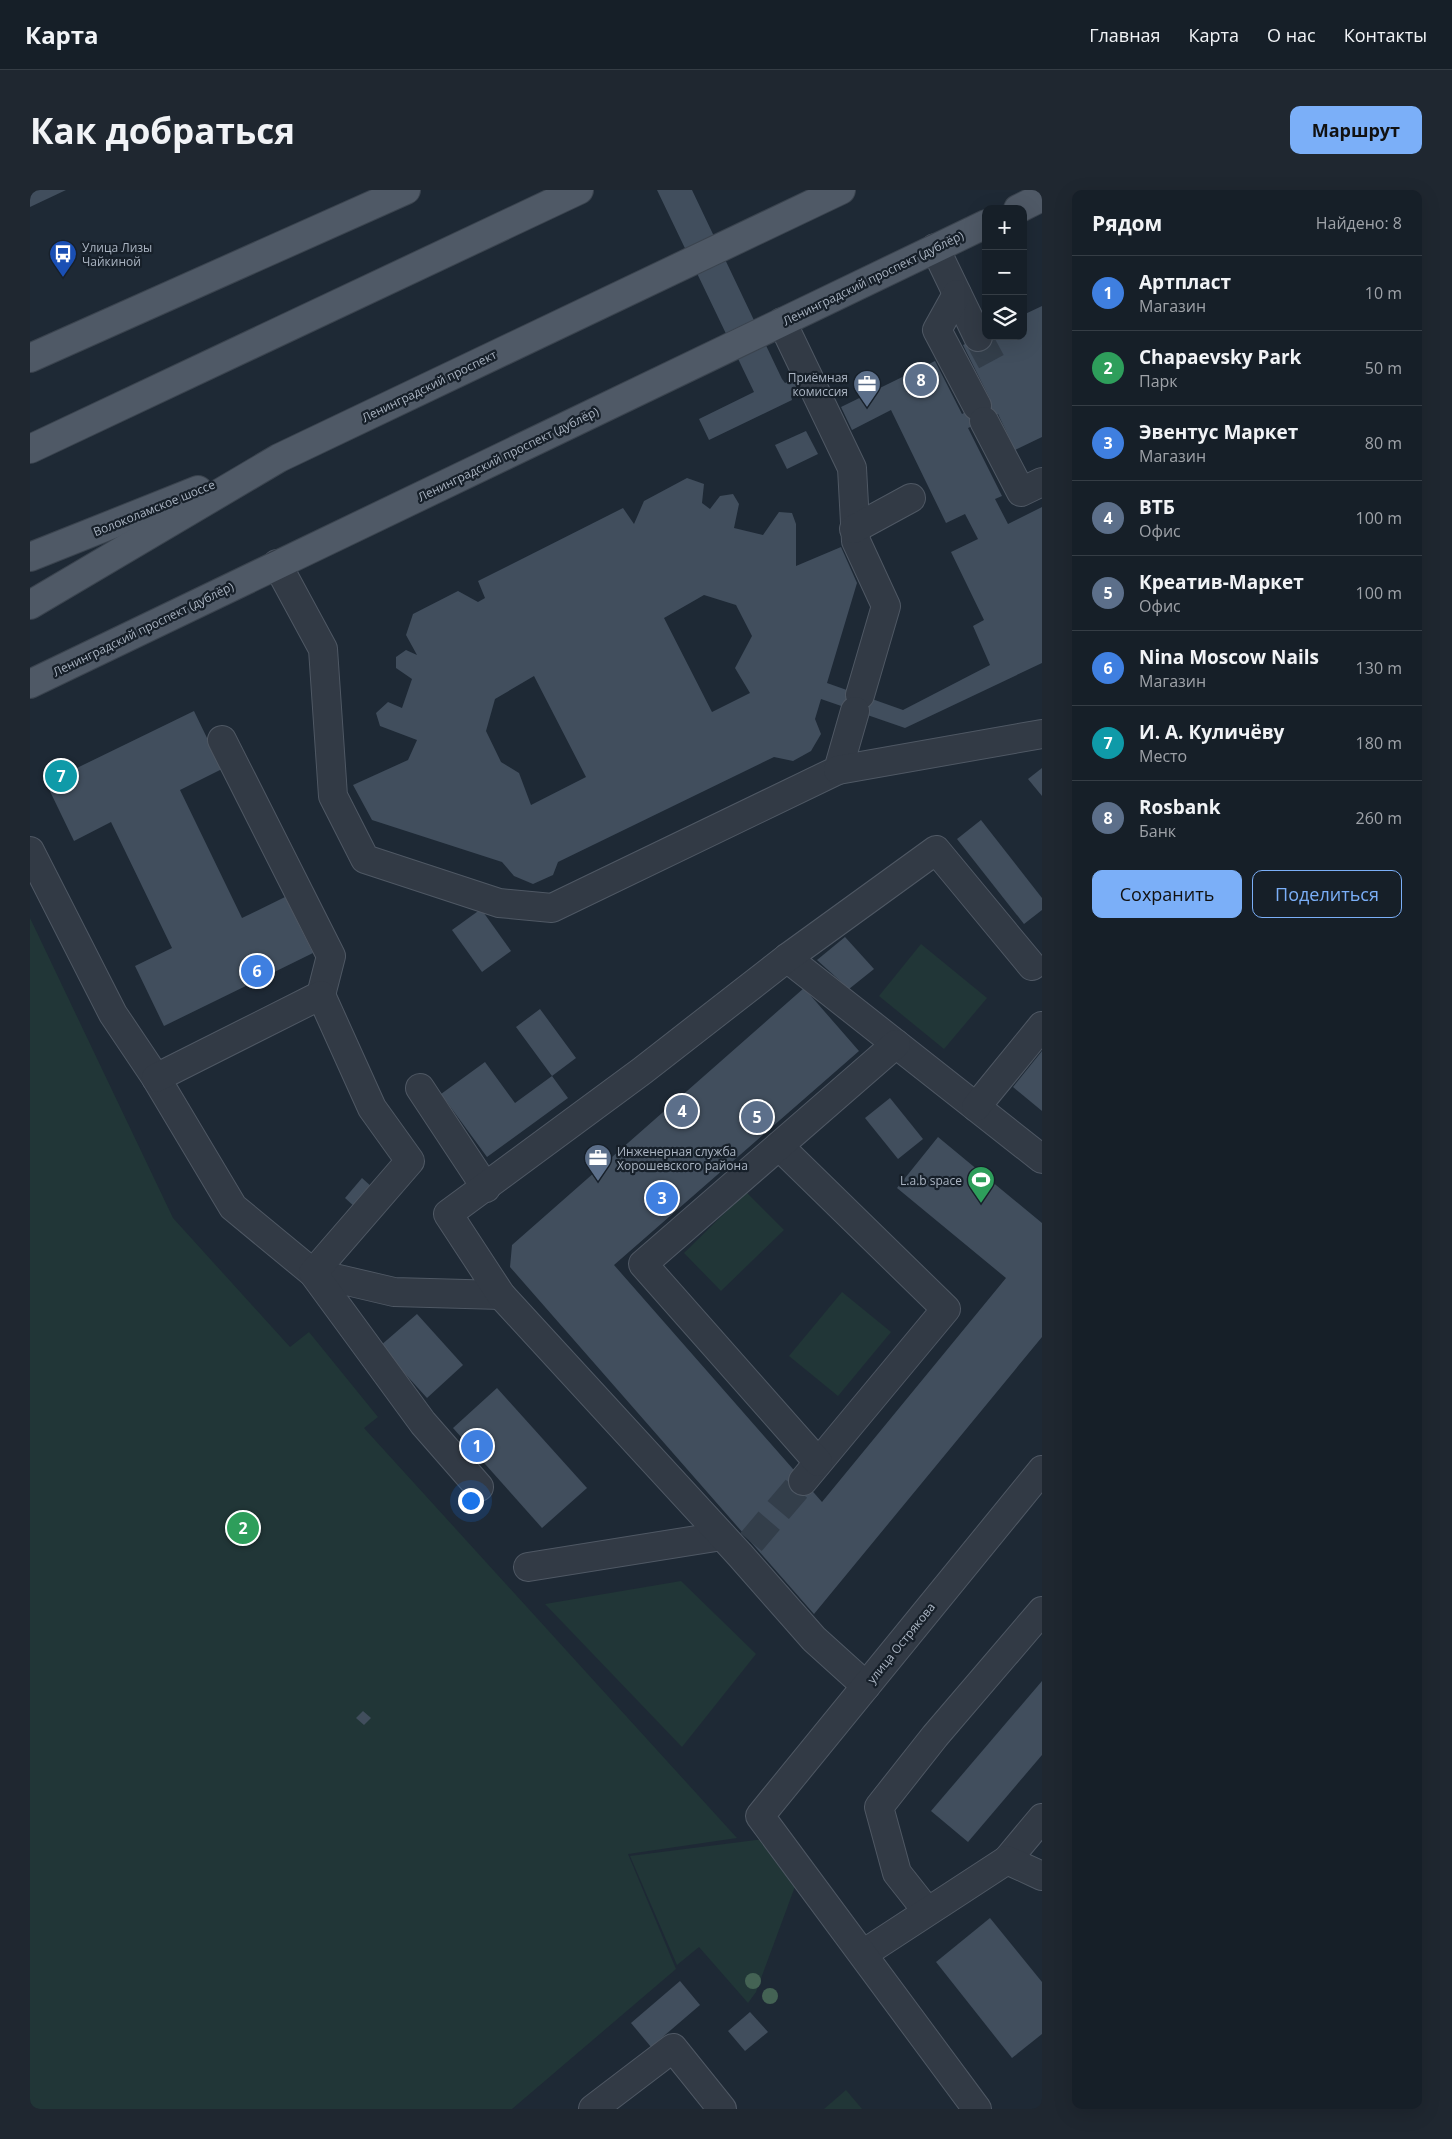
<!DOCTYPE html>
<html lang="ru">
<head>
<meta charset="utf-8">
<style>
	body { margin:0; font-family:"Open Sans",sans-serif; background:#1f2730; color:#f1f3f6 }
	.controls { position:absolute; right:15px; top:15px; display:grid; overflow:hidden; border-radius:10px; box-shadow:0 5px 20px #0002 }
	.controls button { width:45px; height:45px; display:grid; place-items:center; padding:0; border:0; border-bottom:1px solid #353d45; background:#161f28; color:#f1f3f6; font:25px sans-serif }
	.you { position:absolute; left:440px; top:1310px; width:18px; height:18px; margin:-12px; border:4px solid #fff; border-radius:50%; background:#1a73e8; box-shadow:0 0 0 8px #1a73e833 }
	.badge { display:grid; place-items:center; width:32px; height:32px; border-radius:50%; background:#7baff8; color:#fff; font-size:16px; font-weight:700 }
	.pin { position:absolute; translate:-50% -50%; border:2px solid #fff; box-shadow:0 1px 5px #0006 }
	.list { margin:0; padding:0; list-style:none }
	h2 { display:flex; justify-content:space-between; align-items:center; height:65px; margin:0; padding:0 20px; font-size:21px }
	h2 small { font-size:16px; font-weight:400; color:#9ea2a8 }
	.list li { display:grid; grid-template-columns:32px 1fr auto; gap:15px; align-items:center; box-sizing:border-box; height:75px; padding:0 20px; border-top:1px solid #353d45 }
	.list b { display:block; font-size:19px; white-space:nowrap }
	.list p { margin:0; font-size:16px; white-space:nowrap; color:#9ea2a8 }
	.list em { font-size:16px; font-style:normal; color:#9ea2a8 }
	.actions { display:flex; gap:10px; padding:15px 20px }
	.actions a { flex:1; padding:11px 0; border:1px solid #7baff8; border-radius:10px; text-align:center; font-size:18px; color:#7baff8 }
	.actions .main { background:#7baff8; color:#111 }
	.icon { flex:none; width:28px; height:28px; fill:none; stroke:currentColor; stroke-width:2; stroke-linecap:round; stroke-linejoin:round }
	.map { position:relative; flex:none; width:1012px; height:1919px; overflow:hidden; border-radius:10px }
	header { display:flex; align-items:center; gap:30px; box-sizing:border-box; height:70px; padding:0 25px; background:#161f28; border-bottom:1px solid #353d45 }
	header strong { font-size:24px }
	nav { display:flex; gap:28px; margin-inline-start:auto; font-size:18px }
	.intro { display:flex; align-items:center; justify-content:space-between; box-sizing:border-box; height:120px; padding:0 30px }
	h1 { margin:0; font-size:35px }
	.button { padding:12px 22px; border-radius:10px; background:#7baff8; color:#111; font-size:18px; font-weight:700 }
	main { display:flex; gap:30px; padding:0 30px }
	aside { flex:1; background:#161f28; border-radius:10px; box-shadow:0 5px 20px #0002 }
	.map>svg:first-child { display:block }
	.green { fill:#213637 }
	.building { fill:#414e5d; fill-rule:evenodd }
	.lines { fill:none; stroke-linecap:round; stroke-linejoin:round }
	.minor-tunnel { stroke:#333e4a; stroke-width:28; stroke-dasharray:28 14; stroke-linecap:butt }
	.minor-casing { stroke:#4f5864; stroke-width:30 }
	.major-casing { stroke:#3b444f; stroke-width:30 }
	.minor { stroke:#323a45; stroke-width:28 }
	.major { stroke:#4f5966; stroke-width:28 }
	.tree { fill:#446354 }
	.labels { text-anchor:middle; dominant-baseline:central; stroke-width:4.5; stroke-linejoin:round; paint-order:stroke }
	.poi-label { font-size:12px; fill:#abb5c3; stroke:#17202a; text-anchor:start }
	.street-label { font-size:12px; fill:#abb5c3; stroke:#17202a }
</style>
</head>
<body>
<header>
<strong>Карта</strong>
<nav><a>Главная</a><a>Карта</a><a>О нас</a><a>Контакты</a></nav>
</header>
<div class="intro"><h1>Как добраться</h1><a class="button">Маршрут</a></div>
<main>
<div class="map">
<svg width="1012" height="1919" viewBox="0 0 1012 1919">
	<rect width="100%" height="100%" fill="#1e2935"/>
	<!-- green -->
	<g class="green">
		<polygon points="0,728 143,1028 260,1157 279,1142 348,1227 334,1238 707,1648 598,1664 646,1779 482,1919 0,1919"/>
		<polygon points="891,754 957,808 914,859 849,806"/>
		<polygon points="716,1002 754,1040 691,1101 654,1063"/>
		<polygon points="812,1102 861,1142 808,1206 759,1166"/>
		<polygon points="651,1391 726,1464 652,1557 515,1414"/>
		<polygon points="741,1648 770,1683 726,1802 718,1813 669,1757 647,1775 600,1666"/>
		<polygon points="816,1900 832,1919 794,1919"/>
	</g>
	<!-- building -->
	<g class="building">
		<polygon points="0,0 36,0 0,17"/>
		<polygon points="627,0 662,0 752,189 755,193 764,189 770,201 761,206 762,210 679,250 669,229 724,202"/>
		<path d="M1012,116V247L985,260L968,224L938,238L972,306L965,309L978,334L1012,317V473L875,538L791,509L785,529L791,544L781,561L763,571L744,567L528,672L523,685L503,694L484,686L472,672L342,630L323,595L378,570L387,550L350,536L346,523L358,512L372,518L382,489L366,478V467L376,460L387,465L376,445L383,424L428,401L448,412L455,408L448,391L593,318L604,334L614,311L657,288L674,294L672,313L680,319L690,306L703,304L709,314L704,338L733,345L749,322L762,323L766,334V376L811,357L827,393L797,493L873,520L960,475L943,436L954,430L921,362L948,349L935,324L916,333L861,220L822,240L811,217L905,171L932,224L960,209L933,155L956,143V146H993V125ZM674,405L706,415L722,446L705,478L720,503L682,522L634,428ZM504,486L556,587L501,615L489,583L471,572L456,541L465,509Z"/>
		<polygon points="776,241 788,264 757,279 745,255"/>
		<polygon points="164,521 192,579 150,600 212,728 255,707 283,763 134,836 105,776 142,758 81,632 44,651 16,593"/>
		<polygon points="1012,578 1012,606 998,589"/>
		<polygon points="951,630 1012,708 1012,720 994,734 927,649"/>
		<polygon points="451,719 481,761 452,782 422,740"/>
		<polygon points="815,747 844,779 819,799 787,770"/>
		<polygon points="774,798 829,861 584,1075 792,1312 976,1088 867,998 908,947 1012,1033 1012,1147 784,1424 480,1077 482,1055"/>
		<polygon points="510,819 546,868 522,886 538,908 457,967 411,904 455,872 485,913 522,886 486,837"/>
		<polygon points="1012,861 1012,921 983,897"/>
		<polygon points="860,908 893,949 868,969 835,928"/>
		<polygon points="332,988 343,998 326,1018 315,1008"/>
		<polygon points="387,1124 433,1175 397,1208 350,1156"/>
		<polygon points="467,1198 557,1298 512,1338 423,1238"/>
		<polygon points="1012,1491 1012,1565 938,1652 901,1621"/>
		<polygon points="333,1521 341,1528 334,1535 326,1528"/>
		<polygon points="960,1728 1012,1792 1012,1844 982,1868 906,1772"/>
		<polygon points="650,1791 670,1815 621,1857 601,1833"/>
		<polygon points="720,1822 738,1842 715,1861 698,1841"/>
	</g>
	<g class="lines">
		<!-- minor-tunnel -->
		<g class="minor-tunnel">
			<polyline points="948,147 967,182"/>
			<polyline points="721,1352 773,1291"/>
		</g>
		<defs>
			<g id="minor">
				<polyline points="905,58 948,147"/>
				<polyline points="927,104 907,140 947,216"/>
				<polyline points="752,132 822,278 826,351 856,416 830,505"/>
				<polyline points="954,231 991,302 1012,292"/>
				<polyline points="824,339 881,308"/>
				<polyline points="247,374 293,459 303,606 335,669 469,713 522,718 808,580 825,521"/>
				<polyline points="192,550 301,766 291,805"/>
				<polyline points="808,580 1012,544"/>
				<polyline points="0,661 83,824 126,888 203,1017 283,1083 364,1102 471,1105"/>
				<polyline points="757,768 1012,969"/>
				<polyline points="126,888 291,805 342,918 380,971 283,1083 393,1233 449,1297"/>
				<polyline points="390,898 456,998"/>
				<polyline points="946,917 1012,836"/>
				<polyline points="749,956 916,1119 773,1291"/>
				<polyline points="788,1272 613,1074 866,854"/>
				<polyline points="498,1377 692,1346"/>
				<polyline points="836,1496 784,1449 710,1365 471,1105 418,1024 612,881 757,768 906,660 1002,776"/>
				<polyline points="977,1670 1012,1628"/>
				<polyline points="897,1721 867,1683 849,1617 905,1546 1012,1421"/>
				<polyline points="833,1764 977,1670 1012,1686"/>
				<polyline points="563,1919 643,1858 692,1919"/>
				<polyline points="947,1919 730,1626 1012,1280"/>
			</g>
			<g id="major">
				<polyline points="988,19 1012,7"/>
				<polyline points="0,168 376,0"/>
				<polyline points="0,259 549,0"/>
				<polyline points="0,367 168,300"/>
				<polyline points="0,415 249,268 811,0"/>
				<polyline points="0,494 956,34"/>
			</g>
		</defs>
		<!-- minor casing -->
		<use href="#minor" class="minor-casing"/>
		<!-- major casing -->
		<use href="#major" class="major-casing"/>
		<!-- minor -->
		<use href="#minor" class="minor"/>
		<!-- major -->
		<use href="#major" class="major"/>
	</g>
	<!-- trees -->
	<g class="tree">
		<circle cx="723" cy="1791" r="8"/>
		<circle cx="740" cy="1806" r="8"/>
	</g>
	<!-- icons -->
	<defs>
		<symbol id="bus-pin" viewBox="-11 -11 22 30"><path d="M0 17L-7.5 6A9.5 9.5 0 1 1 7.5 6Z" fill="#1a4fb4" stroke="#17202a"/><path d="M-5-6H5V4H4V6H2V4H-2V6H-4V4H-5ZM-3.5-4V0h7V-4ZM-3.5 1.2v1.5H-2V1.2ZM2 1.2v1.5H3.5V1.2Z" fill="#fff"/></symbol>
		<symbol id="office-pin" viewBox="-11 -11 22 30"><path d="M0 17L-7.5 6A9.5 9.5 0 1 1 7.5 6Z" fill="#5c6f8a" stroke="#17202a"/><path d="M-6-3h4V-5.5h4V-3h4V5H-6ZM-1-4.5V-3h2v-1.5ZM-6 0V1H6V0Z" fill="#fff"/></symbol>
		<symbol id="stadium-pin" viewBox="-11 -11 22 30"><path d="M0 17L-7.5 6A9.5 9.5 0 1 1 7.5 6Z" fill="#2e9e5b" stroke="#17202a"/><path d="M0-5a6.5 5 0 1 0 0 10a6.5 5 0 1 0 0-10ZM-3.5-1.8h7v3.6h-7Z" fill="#fff"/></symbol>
	</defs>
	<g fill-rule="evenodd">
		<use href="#bus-pin" x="17" y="48" width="32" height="43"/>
		<use href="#office-pin" x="821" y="178" width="32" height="43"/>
		<use href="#office-pin" x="552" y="952" width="32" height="43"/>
		<use href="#stadium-pin" x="935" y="974" width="32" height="43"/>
	</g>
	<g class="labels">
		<!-- poi labels -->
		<g class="poi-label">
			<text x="52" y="57">Улица Лизы<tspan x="52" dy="14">Чайкиной</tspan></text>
			<text x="818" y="187" text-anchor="end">Приёмная<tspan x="818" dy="14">комиссия</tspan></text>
			<text x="587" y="961">Инженерная служба<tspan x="587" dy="14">Хорошевского района</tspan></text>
			<text x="932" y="990" text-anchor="end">L.a.b space</text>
		</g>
		<!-- street labels -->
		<g class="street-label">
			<text transform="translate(843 88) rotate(-26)">Ленинградский проспект (дублёр)</text>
			<text transform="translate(399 196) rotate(-26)">Ленинградский проспект</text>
			<text transform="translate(478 264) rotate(-26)">Ленинградский проспект (дублёр)</text>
			<text transform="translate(124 318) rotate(-22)">Волоколамское шоссе</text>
			<text transform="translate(113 439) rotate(-26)">Ленинградский проспект (дублёр)</text>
			<text transform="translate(871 1453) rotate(-51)">улица Острякова</text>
		</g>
	</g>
</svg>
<div class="controls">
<button>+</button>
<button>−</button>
<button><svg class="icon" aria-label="layers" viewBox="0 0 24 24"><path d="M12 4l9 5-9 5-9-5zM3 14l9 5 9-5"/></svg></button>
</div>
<div class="you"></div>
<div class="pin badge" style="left:447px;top:1256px;background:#3f7fe0">1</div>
<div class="pin badge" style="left:213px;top:1338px;background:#2e9e5b">2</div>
<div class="pin badge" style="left:632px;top:1008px;background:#3f7fe0">3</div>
<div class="pin badge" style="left:652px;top:921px;background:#5c6f8a">4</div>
<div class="pin badge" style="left:727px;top:927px;background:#5c6f8a">5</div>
<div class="pin badge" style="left:227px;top:781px;background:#3f7fe0">6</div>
<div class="pin badge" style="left:31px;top:586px;background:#0f9aa8">7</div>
<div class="pin badge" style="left:891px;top:190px;background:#5c6f8a">8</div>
</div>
<aside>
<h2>Рядом<small>Найдено: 8</small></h2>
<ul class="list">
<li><span class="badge" style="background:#3f7fe0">1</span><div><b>Артпласт</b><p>Магазин</p></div><em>10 m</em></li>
<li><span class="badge" style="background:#2e9e5b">2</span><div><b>Chapaevsky Park</b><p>Парк</p></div><em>50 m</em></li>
<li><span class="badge" style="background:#3f7fe0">3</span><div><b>Эвентус Маркет</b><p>Магазин</p></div><em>80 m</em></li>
<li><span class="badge" style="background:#5c6f8a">4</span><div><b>ВТБ</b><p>Офис</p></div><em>100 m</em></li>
<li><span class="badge" style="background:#5c6f8a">5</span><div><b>Креатив-Маркет</b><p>Офис</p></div><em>100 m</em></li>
<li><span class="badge" style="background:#3f7fe0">6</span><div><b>Nina Moscow Nails</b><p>Магазин</p></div><em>130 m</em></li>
<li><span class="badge" style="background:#0f9aa8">7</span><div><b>И. А. Куличёву</b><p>Место</p></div><em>180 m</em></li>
<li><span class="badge" style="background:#5c6f8a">8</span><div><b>Rosbank</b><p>Банк</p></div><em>260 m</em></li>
</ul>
<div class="actions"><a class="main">Сохранить</a><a>Поделиться</a></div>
</aside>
</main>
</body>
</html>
